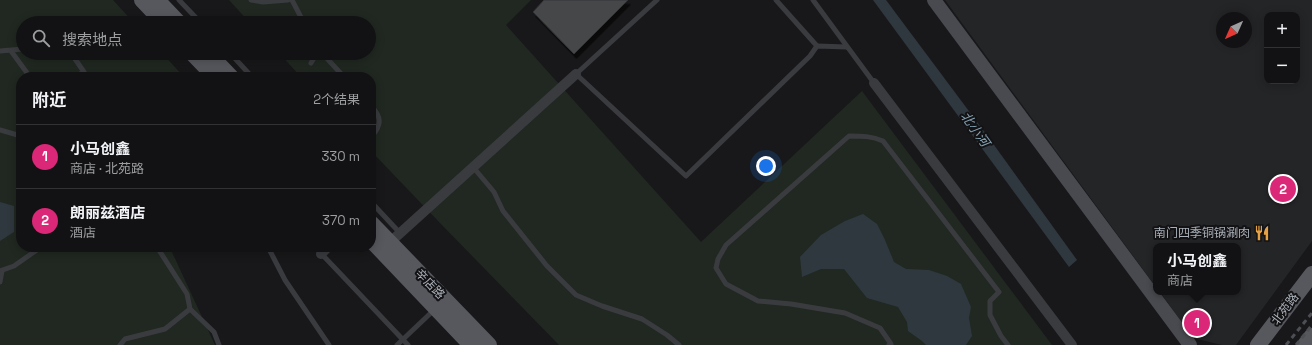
<!DOCTYPE html>
<html lang="zh">
<head>
<meta charset="utf-8">
<style>
	body { margin:0; font-family:"Space Grotesk","Noto Sans SC",sans-serif; background:#1f2022; color:#f1f3f6 }
	.controls { position:absolute; right:12px; top:12px; display:grid; overflow:hidden; border-radius:8px; box-shadow:0 2px 10px #0003 }
	.controls button { width:36px; height:36px; display:grid; place-items:center; padding:0; border:0; border-bottom:1px solid #313234; background:#121214; color:#f1f3f6; font:20px sans-serif }
	.compass { position:absolute; left:1216px; top:12px; width:36px; height:36px; border-radius:50%; background:#121214; box-shadow:0 2px 10px #0003; rotate:225deg }
	.you { position:absolute; left:766px; top:166px; width:14px; height:14px; margin:-10px; border:3px solid #fff; border-radius:50%; background:#1a73e8; box-shadow:0 0 0 6px #1a73e833 }
	.badge { display:grid; place-items:center; width:26px; height:26px; border-radius:50%; background:#db2777; color:#fff; font-size:13px; font-weight:700 }
	.pin { position:absolute; translate:-50% -50%; border:2px solid #fff; box-shadow:0 1px 4px #0006 }
	.popup { position:absolute; left:1153px; top:243px; width:88px; height:52px; box-sizing:border-box; display:grid; place-content:center; border-radius:8px; background:#121214; filter:drop-shadow(0 1px 3px #0005); font-size:13px; white-space:nowrap; color:#9c9ea0 }
	.popup b { font-size:15px; color:#f1f3f6 }
	.popup::after { content:''; position:absolute; left:50%; top:100%; margin-left:-8px; border:8px solid transparent; border-top-color:#121214 }
	.list { margin:0; padding:0; list-style:none }
	h2 { display:flex; justify-content:space-between; align-items:center; height:52px; margin:0; padding:0 16px; font-size:17px }
	h2 small { font-size:13px; font-weight:400; color:#9c9ea0 }
	.list li { display:grid; grid-template-columns:26px 1fr auto; gap:12px; align-items:center; box-sizing:border-box; height:64px; padding:0 16px; border-top:1px solid #313234 }
	.list b { display:block; font-size:15px; white-space:nowrap }
	.list p { margin:0; font-size:13px; white-space:nowrap; color:#9c9ea0 }
	.list em { font-size:13px; font-style:normal; color:#9c9ea0 }
	.icon { flex:none; width:22px; height:22px; fill:none; stroke:currentColor; stroke-width:2; stroke-linecap:round; stroke-linejoin:round }
	.map { position:relative; flex:none; width:1312px; height:345px; overflow:hidden }
	.search { position:absolute; background:#121214; box-shadow:0 2px 10px #0003; left:16px; top:16px; width:360px; height:44px; display:flex; align-items:center; gap:10px; box-sizing:border-box; padding:0 14px; border-radius:22px; color:#9c9ea0; font-size:15px }
	.panel { position:absolute; background:#121214; box-shadow:0 2px 10px #0003; left:16px; top:72px; width:360px; height:180px; border-radius:16px }
	.map>svg:first-child { display:block }
	.built { fill:#242527; fill-rule:evenodd }
	.green { fill:#202821 }
	.water { fill:#2f383e }
	.building { fill:#45474a; stroke:#323336; filter:url(#shadow) }
	.lines { fill:none; stroke-linecap:round; stroke-linejoin:round }
	.lane { stroke:#3a3b3f; stroke-width:5 }
	.street { stroke:#3a3b3f; stroke-width:10 }
	.secondary { stroke:#484a4f; stroke-width:14 }
	.primary { stroke:#56585e; stroke-width:16 }
	.rail { stroke:#4d4f54; stroke-width:3; stroke-dasharray:5 4; stroke-linecap:butt }
	.labels { text-anchor:middle; dominant-baseline:central; stroke-width:4; stroke-linejoin:round; paint-order:stroke }
	.poi-label { font-size:12px; fill:#abb1b9; stroke:#131315; text-anchor:end }
	.street-label { font-size:12px; fill:#abb1b9; stroke:#131315 }
	.water-label { font-size:13px; font-style:italic; fill:#85a1b1; stroke:#131315 }
</style>
</head>
<body>
<div class="map">
<svg width="1312" height="345" viewBox="0 0 1312 345">
	<defs>
		<filter id="shadow"><feDropShadow dx="2.5" dy="4.5" stdDeviation="0" flood-color="#0009"/></filter>
	</defs>
	<rect width="100%" height="100%" fill="#18181a"/>
	<!-- built -->
	<path class="built" d="M945,0H1312V241L1236,345H1222L1193,338L1160,292H1238V246H1156V287ZM1267,15H1297V81H1267ZM1222,18H1246V42H1222Z"/>
	<!-- green -->
	<g class="green">
		<polygon points="0,0 113,0 134,23 23,23 23,53 162,53 184,77 21,77 21,247 169,247 171,250 215,345 0,345"/>
		<polygon points="229,0 531,0 506,25 701,242 862,91 1052,345 559,345 439,222 371,151 371,77 301,77 279,53 369,53 369,23 250,23"/>
	</g>
	<!-- water -->
	<g class="water">
		<polygon points="873,0 886,0 989,138 1077,260 1069,267"/>
		<polygon points="0,202 14,206 14,232 0,241"/>
		<polygon points="863,214 877,224 885,240 894,262 906,269 929,270 947,276 961,284 971,307 969,318 972,336 966,345 926,345 922,341 908,331 907,322 898,307 867,298 844,269 821,269 802,277 800,257 821,235 845,221"/>
	</g>
	<!-- building -->
	<polygon class="building" points="544,0 628,0 574,54 533,12"/>
	<g class="lines">
		<!-- lane -->
		<g class="lane">
			<polyline points="179,0 201,23"/>
			<polyline points="251,0 263,2 288,0"/>
			<polyline points="292,0 304,23"/>
			<polyline points="657,0 576,74 686,176 810,56 817,46 847,47"/>
			<polyline points="776,0 817,46"/>
			<polyline points="813,0 874,83"/>
			<polyline points="0,51 23,49"/>
			<polyline points="11,51 30,77"/>
			<polyline points="71,53 84,72 74,77"/>
			<polyline points="230,53 252,77"/>
			<polyline points="322,53 344,77"/>
			<polyline points="311,63 317,53"/>
			<path d="M371,106C382,117 382,125 371,137"/>
			<polyline points="0,130 21,136"/>
			<polyline points="473,167 494,192 503,211 547,266 576,295 602,306 642,319 667,335 679,345"/>
			<polyline points="371,202 400,233"/>
			<polyline points="157,247 187,294 190,309 214,332 219,345"/>
			<polyline points="268,247 285,280 329,345"/>
			<polyline points="315,247 408,345"/>
			<polyline points="0,271 14,266 41,247"/>
			<polyline points="0,282 2,271"/>
			<polyline points="120,345 125,339 165,329 190,309"/>
			<polyline points="397,345 435,309"/>
			<path d="M889,345L891,344L880,328L845,313L791,304L758,301L726,284L716,268L718,259L726,245L849,136C862,136 872,136 883,141L999,292L990,301V315L1001,336L1008,345"/>
		</g>
		<!-- street -->
		<g class="street">
			<polyline points="874,83 1072,345"/>
			<polyline points="387,245 576,74"/>
			<polyline points="321,254 327,248"/>
		</g>
		<!-- secondary -->
		<polyline class="secondary" points="934,0 1190,345"/>
		<!-- primary -->
		<g class="primary">
			<polyline points="142,0 163,22"/>
			<polyline points="157,0 179,23"/>
			<polyline points="192,53 215,77"/>
			<polyline points="208,53 231,77"/>
			<polyline points="371,223 489,345"/>
			<polyline points="371,240 471,345"/>
			<polyline points="1258,345 1312,274"/>
			<polyline points="1305,345 1312,336"/>
		</g>
		<!-- rail -->
		<g class="rail">
			<polyline points="1286,345 1312,313"/>
			<polyline points="1296,345 1312,325"/>
		</g>
	</g>
	<!-- icons -->
	<defs>
		<symbol id="restaurant-bare" viewBox="-9 -9 18 18"><path d="M-5-6h1v4h1v-4h1v4h1v-4h1v5L-1.5 .5V6h-2V.5L-5-1ZM5-6V6H3V1.5H1.5Q1.5-4 5-6Z" fill="#e6a144" stroke="#131315" stroke-width="2.5" paint-order="stroke"/></symbol>
	</defs>
	<g fill-rule="evenodd">
		<use href="#restaurant-bare" x="1251" y="222" width="22" height="22"/>
	</g>
	<g class="labels">
		<!-- poi labels -->
		<g class="poi-label">
			<text x="1250" y="233">南门四季铜锅涮肉</text>
		</g>
		<!-- street labels -->
		<g class="street-label">
			<text transform="translate(430 284) rotate(46)">辛店路</text>
			<text transform="translate(1285 309) rotate(-53)">北苑路</text>
		</g>
		<!-- water labels -->
		<g class="water-label">
			<text transform="translate(975 129) rotate(54)">北小河</text>
		</g>
	</g>
</svg>
<div class="controls">
<button>+</button>
<button>−</button>
</div>
<svg class="compass" viewBox="-18 -18 36 36"><path d="M0-13l5 13h-10z" fill="#e53935"/><path d="M0 13l5-13h-10z" fill="#9c9ea0"/></svg>
<div class="you"></div>
<div class="pin badge" style="left:1197px;top:323px">1</div>
<div class="popup"><b>小马创鑫</b>商店</div>
<div class="pin badge" style="left:1283px;top:189px">2</div>
<div class="search"><svg class="icon" aria-label="search" viewBox="0 0 24 24"><circle cx="10" cy="10" r="6"/><path d="M15 15l6 6"/></svg>搜索地点</div>
<section class="panel">
<h2>附近<small>2个结果</small></h2>
<ul class="list">
<li><span class="badge">1</span><div><b>小马创鑫</b><p>商店 · 北苑路</p></div><em>330 m</em></li>
<li><span class="badge">2</span><div><b>朗丽兹酒店</b><p>酒店</p></div><em>370 m</em></li>
</ul>
</section>
</div>
</body>
</html>
